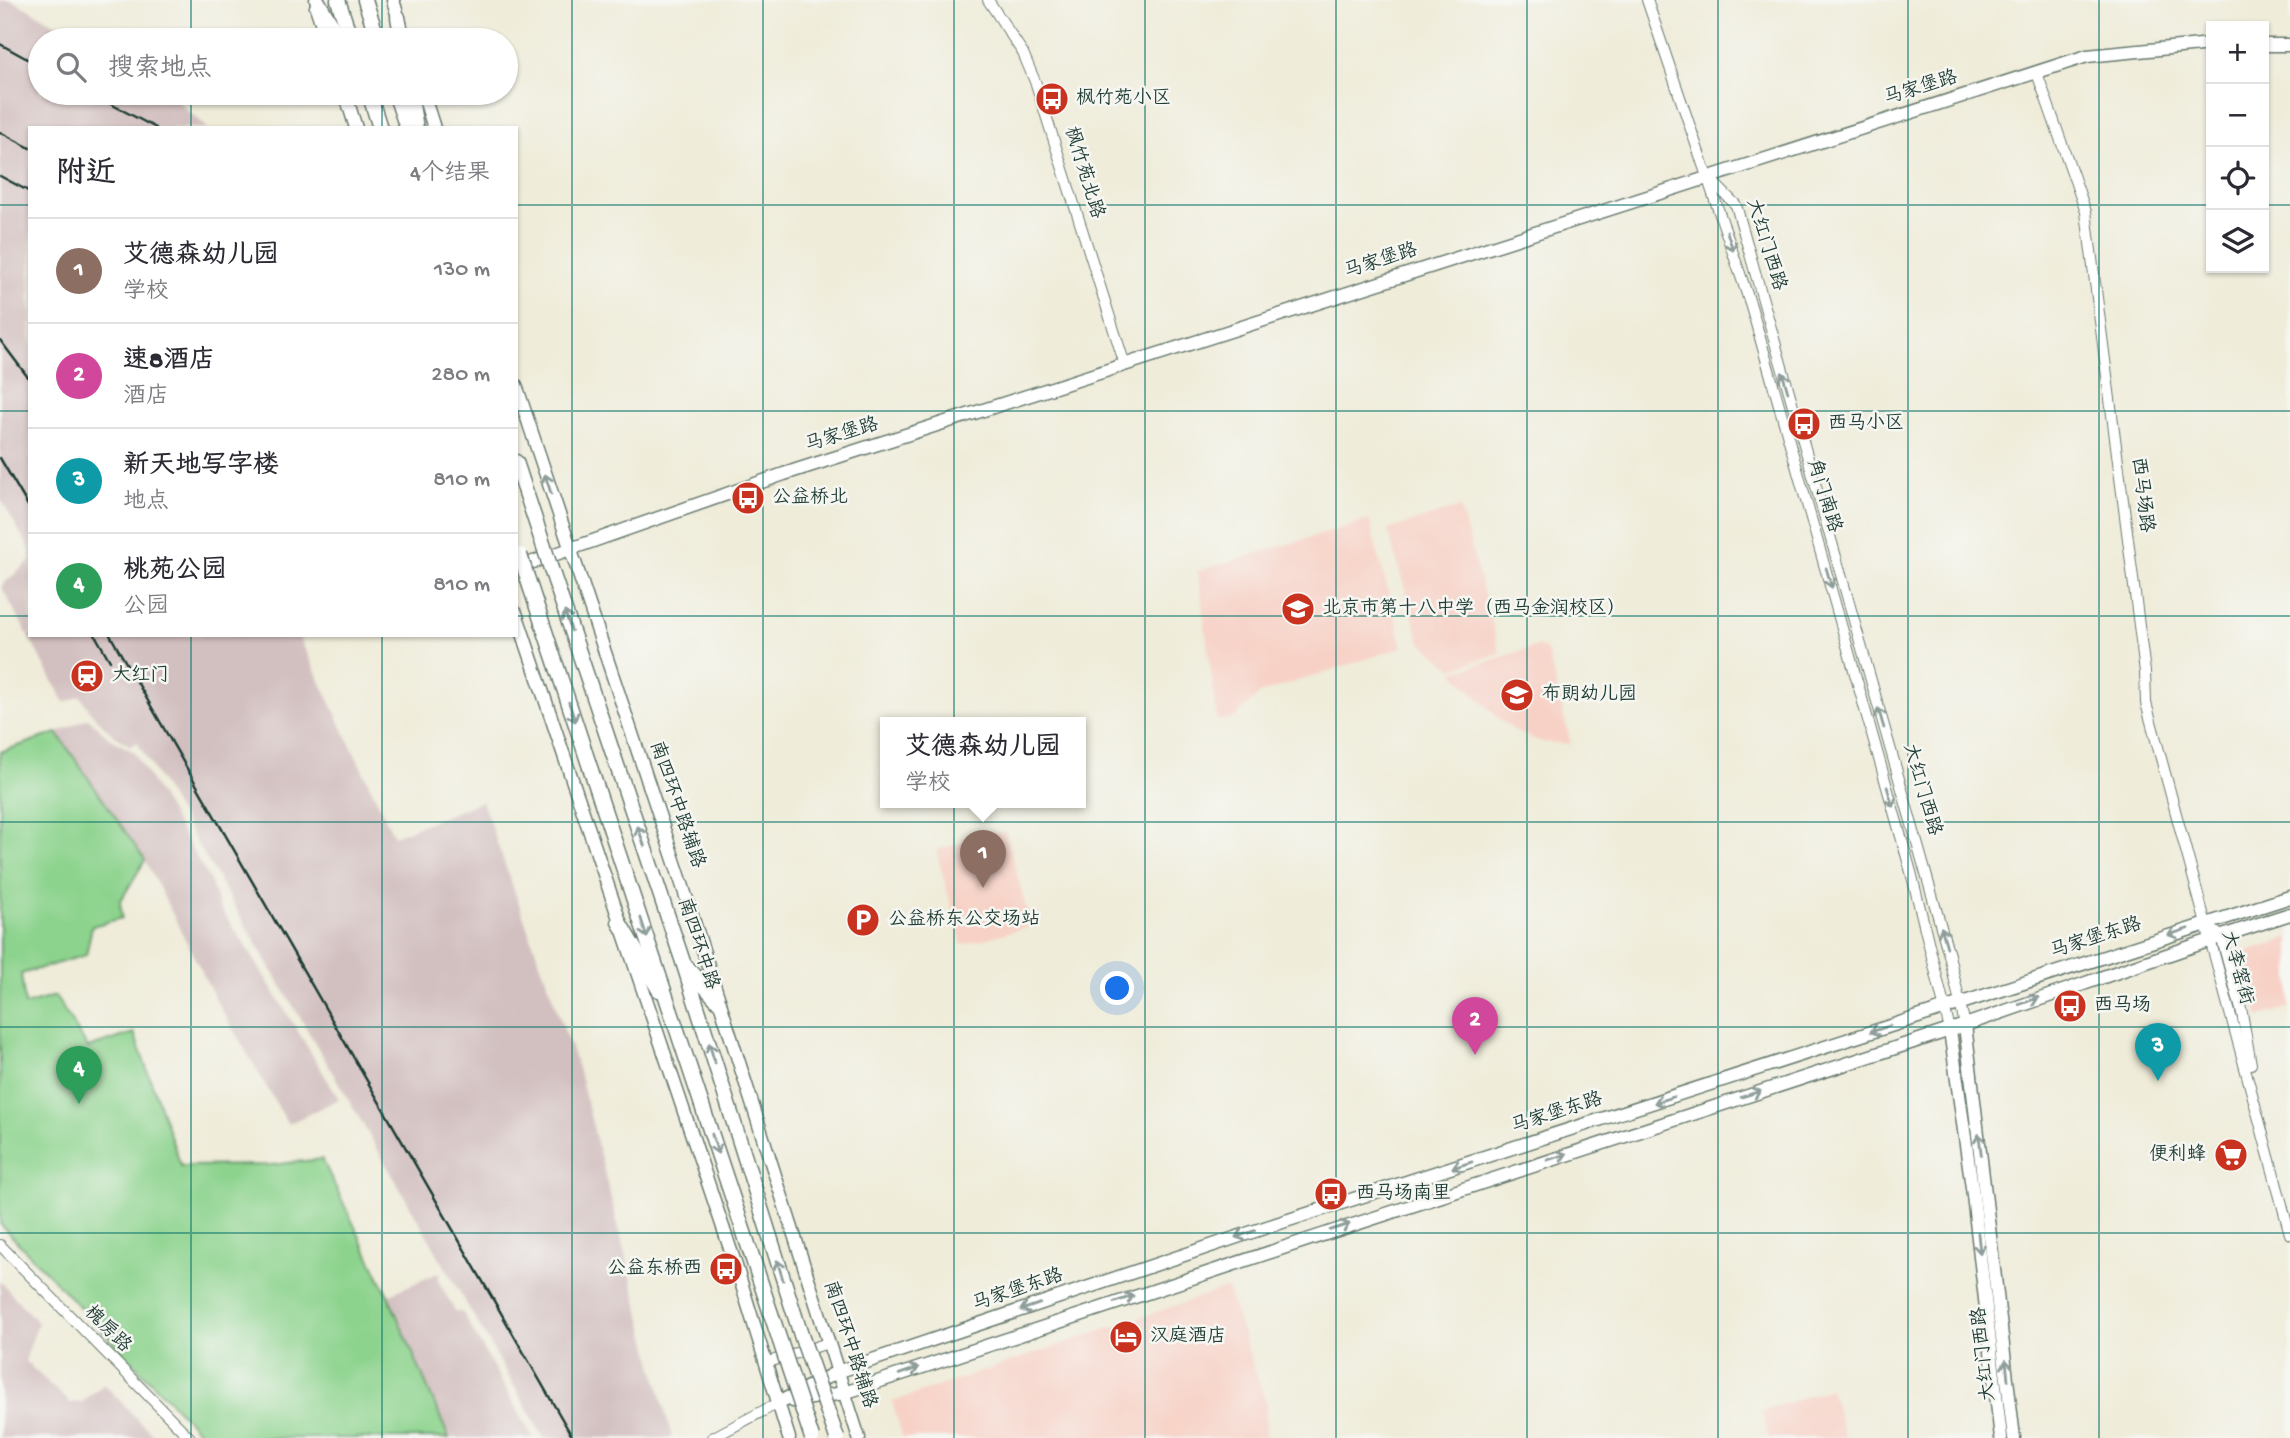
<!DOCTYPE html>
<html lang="zh">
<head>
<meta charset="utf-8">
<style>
	body { margin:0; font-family:"Gochi Hand","LXGW WenKai TC",sans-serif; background:#f2f2f3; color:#2b2b33 }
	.controls { position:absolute; right:21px; top:21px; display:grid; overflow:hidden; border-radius:0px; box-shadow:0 2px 5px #0004 }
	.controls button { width:63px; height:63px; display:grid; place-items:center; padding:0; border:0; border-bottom:2px solid #e1e1e2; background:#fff; color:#2b2b33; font:35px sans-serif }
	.you { position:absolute; left:1118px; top:989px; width:24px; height:24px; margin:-18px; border:5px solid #fff; border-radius:50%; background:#1a73e8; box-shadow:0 0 0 10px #1a73e833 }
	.badge { display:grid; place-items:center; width:46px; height:46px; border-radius:50%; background:#c8321e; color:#fff; font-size:23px; font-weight:700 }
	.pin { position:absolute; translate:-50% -58px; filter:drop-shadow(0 2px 4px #0008) }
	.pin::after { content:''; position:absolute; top:37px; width:24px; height:21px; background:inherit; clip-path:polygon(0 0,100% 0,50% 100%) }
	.popup { position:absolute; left:880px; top:717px; width:206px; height:91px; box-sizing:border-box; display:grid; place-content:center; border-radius:0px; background:#fff; filter:drop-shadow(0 2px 5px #0005); font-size:23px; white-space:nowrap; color:#7c7c81 }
	.popup b { font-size:26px; color:#2b2b33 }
	.popup::after { content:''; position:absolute; left:50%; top:100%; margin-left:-14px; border:14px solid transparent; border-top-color:#fff }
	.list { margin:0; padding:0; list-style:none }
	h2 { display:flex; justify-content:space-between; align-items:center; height:91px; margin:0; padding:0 28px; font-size:30px }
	h2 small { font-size:23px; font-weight:400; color:#7c7c81 }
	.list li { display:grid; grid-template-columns:46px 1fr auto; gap:21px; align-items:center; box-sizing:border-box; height:105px; padding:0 28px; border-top:2px solid #e1e1e2 }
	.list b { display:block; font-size:26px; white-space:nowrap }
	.list p { margin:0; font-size:23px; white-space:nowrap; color:#7c7c81 }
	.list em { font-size:23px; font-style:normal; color:#7c7c81 }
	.icon { flex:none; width:38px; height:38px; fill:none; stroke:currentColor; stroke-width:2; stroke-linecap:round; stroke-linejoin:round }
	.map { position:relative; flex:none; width:2290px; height:1438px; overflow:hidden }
	.search { position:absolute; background:#fff; box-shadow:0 2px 5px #0004; left:28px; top:28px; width:490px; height:77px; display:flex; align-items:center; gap:18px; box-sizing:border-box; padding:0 24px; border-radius:38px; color:#7c7c81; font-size:26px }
	.panel { position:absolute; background:#fff; box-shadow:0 2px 5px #0004; left:28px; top:126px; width:490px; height:511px; border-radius:0px }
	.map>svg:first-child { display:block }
	.built { fill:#f7d1c6 }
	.industrial { fill:#d2bfbf }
	.green { fill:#8cd38d; stroke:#568860; stroke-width:2 }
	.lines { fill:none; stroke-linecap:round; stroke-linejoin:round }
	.minor-casing { stroke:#687a6e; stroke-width:12 }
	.major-casing { stroke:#687a6e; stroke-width:15 }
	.highway-casing { stroke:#687a6e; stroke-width:17 }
	.minor { stroke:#fff; stroke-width:10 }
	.major { stroke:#fff; stroke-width:12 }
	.highway { stroke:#fff; stroke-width:14 }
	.rail { stroke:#1f3d34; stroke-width:2.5 }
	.highway-bridge-casing { stroke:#687a6e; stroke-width:17; stroke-linecap:butt }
	.highway-bridge { stroke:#fff; stroke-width:14 }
	.oneway { stroke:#8f9e9a }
	.grid { fill:none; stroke:#0f766e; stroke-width:2; stroke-opacity:0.55 }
	.labels { text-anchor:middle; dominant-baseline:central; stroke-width:5; stroke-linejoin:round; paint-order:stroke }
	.street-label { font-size:19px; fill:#1f3d34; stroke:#f6f6f2 }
	.poi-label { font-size:19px; fill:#1f3d34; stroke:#f6f6f2; text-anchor:start }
</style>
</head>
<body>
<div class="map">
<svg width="2290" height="1438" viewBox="0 0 2290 1438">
	<rect width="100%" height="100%" fill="#f6f6f2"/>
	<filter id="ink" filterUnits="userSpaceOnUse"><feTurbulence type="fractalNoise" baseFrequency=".0143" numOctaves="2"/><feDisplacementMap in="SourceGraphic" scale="14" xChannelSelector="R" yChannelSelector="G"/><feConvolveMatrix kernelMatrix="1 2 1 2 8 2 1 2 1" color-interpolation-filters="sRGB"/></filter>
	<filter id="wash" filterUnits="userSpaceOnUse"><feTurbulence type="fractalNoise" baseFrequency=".00686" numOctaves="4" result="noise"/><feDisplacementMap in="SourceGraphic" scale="28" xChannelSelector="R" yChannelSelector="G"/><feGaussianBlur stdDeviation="1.57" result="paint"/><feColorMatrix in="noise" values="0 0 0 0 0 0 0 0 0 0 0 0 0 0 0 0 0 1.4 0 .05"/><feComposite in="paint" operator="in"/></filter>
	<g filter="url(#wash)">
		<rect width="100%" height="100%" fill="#efecd9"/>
		<!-- built -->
		<g class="built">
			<polygon points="1460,507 1500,653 1453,669 1420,641 1388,530"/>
			<polygon points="1369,520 1403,647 1261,693 1234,718 1217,721 1198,571"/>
			<polygon points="1538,646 1547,650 1571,744 1542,742 1518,733 1498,718 1453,672"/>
			<polygon points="1005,831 1031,926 962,945 936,850"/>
			<polygon points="2290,938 2290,1007 2259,1017 2240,954"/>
			<polygon points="1227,1288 1266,1403 1266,1438 903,1438 892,1402"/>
			<polygon points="1830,1389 1845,1438 1769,1438 1761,1411"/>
		</g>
		<!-- industrial -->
		<g class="industrial">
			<polygon points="0,0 11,0 87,40 40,40 40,93 169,93 207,128 30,128 30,550 0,498"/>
			<polygon points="30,561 30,635 298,635 394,836 482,801 578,1068 672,1438 544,1438 350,1102 137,742 131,746 114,736 92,714 80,696 65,703 1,586"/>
			<polygon points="88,718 111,739 134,752 210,880 219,907 243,941 339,1099 288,1124 216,1000 145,860 57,733"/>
			<polygon points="440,1272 438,1280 455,1311 463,1313 533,1438 449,1438 388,1295"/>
			<polygon points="0,1281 38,1323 25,1361 70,1403 82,1402 104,1384 156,1438 0,1438"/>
		</g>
		<!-- green -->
		<polygon class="green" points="57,733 145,860 120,902 122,918 92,926 86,955 21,974 25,1005 55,996 88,1048 134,1033 181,1166 270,1165 322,1159 388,1295 449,1438 205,1438 0,1224 0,752"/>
	</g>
	<g filter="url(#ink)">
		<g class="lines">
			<defs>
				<g id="minor">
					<polyline points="988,0 1023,53 1036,84 1125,365"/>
					<polyline points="1647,0 1751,306 1911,872 1950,1030"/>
					<polyline points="2037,73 2086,212 2145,672 2146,703 2290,1234"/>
					<polyline points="1708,177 1736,205 1949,955 1965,1025"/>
					<polyline points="2205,924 2221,936 2242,1013 2251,1064"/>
					<polyline points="0,1245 190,1438"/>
					<polyline points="765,1363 828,1343"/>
					<polyline points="712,1438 778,1403"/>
				</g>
				<g id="major">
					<polyline points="393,0 401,27"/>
					<polyline points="316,7 327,40"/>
					<polyline points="2264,45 2290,45"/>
					<polyline points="345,93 356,128"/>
					<polyline points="423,93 434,128"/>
					<polyline points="516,385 682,884 859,1438"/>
					<polyline points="516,568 784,474 2087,56 2211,44"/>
					<polyline points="516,613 736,1266 789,1438"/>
					<polyline points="1965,1025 2014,1438"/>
					<polyline points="1950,1030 1973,1195 2001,1438"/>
					<path d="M792,1401L844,1393C1212,1269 1581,1152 1950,1030C2063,992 2176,950 2290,914"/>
					<polyline points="778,1403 837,1372 1264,1228 2290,897"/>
				</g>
				<g id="highway">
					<polyline points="317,0 340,40"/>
					<polyline points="338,0 351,40"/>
					<polyline points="365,0 378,40"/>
					<polyline points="398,17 402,40"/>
					<polyline points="369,93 380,128"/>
					<polyline points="395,93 407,128"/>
					<polyline points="410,93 416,128"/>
					<polyline points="516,462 544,547"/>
					<polyline points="551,569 683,962 801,1335"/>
					<polyline points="527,577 780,1341"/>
					<polyline points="619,922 659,990"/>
					<polyline points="686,966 719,1002"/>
				</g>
			</defs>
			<!-- minor casing -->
			<use href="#minor" class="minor-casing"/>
			<!-- major casing -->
			<use href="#major" class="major-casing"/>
			<!-- highway casing -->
			<use href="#highway" class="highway-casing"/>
			<!-- minor -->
			<use href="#minor" class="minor"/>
			<!-- major -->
			<use href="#major" class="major"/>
			<!-- highway -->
			<use href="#highway" class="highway"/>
			<!-- rail -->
			<g class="rail">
				<polyline points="0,44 40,66"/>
				<polyline points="90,93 156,128"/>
				<polyline points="0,132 30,148"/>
				<polyline points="0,176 30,192"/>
				<polyline points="0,340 30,380"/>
				<polyline points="0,458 30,509"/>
				<polyline points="95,635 110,661"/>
				<polyline points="110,635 573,1438"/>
			</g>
			<defs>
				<g id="highway-bridge">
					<polyline points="544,547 551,569"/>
					<polyline points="520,555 527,577"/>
					<polyline points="801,1335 837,1438"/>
					<polyline points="780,1341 812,1438"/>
				</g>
			</defs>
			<!-- highway-bridge casing -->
			<use href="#highway-bridge" class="highway-bridge-casing"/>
			<!-- highway-bridge -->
			<use href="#highway-bridge" class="highway-bridge"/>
		</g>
		<!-- one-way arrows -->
		<defs><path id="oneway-shaft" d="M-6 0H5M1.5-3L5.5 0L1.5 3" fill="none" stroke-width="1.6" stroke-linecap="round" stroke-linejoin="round" transform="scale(1.75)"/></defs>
		<g class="oneway">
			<use href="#oneway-shaft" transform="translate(1730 241) rotate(72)"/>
			<use href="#oneway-shaft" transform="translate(1785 382) rotate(-106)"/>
			<use href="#oneway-shaft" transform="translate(548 484) rotate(-108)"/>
			<use href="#oneway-shaft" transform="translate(1829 578) rotate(74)"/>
			<use href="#oneway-shaft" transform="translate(568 621) rotate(-109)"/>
			<use href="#oneway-shaft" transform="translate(572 712) rotate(72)"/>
			<use href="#oneway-shaft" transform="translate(1881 718) rotate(-106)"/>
			<use href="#oneway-shaft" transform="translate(1890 797) rotate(74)"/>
			<use href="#oneway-shaft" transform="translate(641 836) rotate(-109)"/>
			<use href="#oneway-shaft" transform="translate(644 928) rotate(72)"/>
			<use href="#oneway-shaft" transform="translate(2178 932) rotate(162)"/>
			<use href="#oneway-shaft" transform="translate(1944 937) rotate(-106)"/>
			<use href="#oneway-shaft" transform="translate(2029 1001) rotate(-20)"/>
			<use href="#oneway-shaft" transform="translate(1880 1029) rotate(162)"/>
			<use href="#oneway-shaft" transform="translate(712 1053) rotate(-107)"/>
			<use href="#oneway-shaft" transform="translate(1751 1094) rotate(-18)"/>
			<use href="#oneway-shaft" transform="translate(1664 1100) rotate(162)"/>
			<use href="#oneway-shaft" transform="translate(715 1144) rotate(72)"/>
			<use href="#oneway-shaft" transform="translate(1980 1144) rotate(-97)"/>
			<use href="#oneway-shaft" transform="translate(1557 1157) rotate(-18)"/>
			<use href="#oneway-shaft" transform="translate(1462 1165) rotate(163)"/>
			<use href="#oneway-shaft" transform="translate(1340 1227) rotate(-18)"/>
			<use href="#oneway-shaft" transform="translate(1245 1234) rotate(161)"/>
			<use href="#oneway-shaft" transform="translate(1979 1243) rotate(84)"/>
			<use href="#oneway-shaft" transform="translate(780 1270) rotate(-107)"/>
			<use href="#oneway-shaft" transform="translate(1124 1299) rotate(-19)"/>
			<use href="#oneway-shaft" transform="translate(1030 1307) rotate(161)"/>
			<use href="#oneway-shaft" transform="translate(2007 1370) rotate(-96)"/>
			<use href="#oneway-shaft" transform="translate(909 1371) rotate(-19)"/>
		</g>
	</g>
	<!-- grid -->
	<path class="grid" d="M191,0V40M382,0V40M572,0V1438M763,0V1438M954,0V1438M1145,0V1438M1336,0V1438M1527,0V1438M1718,0V1438M1908,0V1438M2099,0V1438M191,93V128M382,93V128M0,205H30M516,205H2211M2264,205H2290M0,411H30M516,411H2290M0,616H30M516,616H2290M191,635V1438M382,635V1438M0,822H2290M0,1027H2290M0,1233H2290"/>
	<!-- icons -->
	<defs>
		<symbol id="bus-disc" viewBox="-11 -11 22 22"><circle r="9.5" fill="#c8321e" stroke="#f6f6f2"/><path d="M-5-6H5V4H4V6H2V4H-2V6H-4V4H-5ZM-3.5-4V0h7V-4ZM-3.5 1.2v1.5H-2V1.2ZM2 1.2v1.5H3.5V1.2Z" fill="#fff"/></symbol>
		<symbol id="school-disc" viewBox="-11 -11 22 22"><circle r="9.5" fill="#c8321e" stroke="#f6f6f2"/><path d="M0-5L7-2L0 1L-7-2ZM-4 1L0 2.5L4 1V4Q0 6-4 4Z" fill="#fff"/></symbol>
		<symbol id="station-disc" viewBox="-11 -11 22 22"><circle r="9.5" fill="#c8321e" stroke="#f6f6f2"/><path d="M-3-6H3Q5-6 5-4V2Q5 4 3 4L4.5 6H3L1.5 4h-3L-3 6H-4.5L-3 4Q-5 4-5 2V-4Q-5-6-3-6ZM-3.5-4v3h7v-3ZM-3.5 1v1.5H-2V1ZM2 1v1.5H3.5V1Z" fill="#fff"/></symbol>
		<symbol id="parking-disc" viewBox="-11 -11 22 22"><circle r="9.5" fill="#c8321e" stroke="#f6f6f2"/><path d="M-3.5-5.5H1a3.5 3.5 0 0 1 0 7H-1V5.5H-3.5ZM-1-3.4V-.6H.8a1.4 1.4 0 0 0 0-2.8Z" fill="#fff"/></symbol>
		<symbol id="supermarket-disc" viewBox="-11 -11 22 22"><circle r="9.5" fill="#c8321e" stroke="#f6f6f2"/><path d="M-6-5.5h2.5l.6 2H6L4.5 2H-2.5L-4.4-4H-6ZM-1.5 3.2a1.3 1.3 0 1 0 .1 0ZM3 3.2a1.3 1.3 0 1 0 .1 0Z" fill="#fff"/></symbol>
		<symbol id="hotel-disc" viewBox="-11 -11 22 22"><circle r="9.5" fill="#c8321e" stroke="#f6f6f2"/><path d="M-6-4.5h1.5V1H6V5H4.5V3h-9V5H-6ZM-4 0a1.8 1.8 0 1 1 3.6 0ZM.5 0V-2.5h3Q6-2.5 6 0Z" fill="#fff"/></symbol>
	</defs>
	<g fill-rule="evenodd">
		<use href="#bus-disc" x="1033" y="80" width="38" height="38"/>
		<use href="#bus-disc" x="1785" y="405" width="38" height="38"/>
		<use href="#bus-disc" x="729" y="479" width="38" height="38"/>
		<use href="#school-disc" x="1279" y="590" width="38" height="38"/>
		<use href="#station-disc" x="68" y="657" width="38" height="38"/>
		<use href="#school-disc" x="1498" y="676" width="38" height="38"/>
		<use href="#parking-disc" x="844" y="901" width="38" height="38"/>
		<use href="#bus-disc" x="2051" y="987" width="38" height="38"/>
		<use href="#supermarket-disc" x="2212" y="1136" width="38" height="38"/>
		<use href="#bus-disc" x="1312" y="1175" width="38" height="38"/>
		<use href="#bus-disc" x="707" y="1250" width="38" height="38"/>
		<use href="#hotel-disc" x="1107" y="1318" width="38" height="38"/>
	</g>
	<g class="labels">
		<!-- street labels -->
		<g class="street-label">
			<text transform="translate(1921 89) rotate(-17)">马家堡路</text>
			<text transform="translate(1083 173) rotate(73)">枫竹苑北路</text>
			<text transform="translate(1765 245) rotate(73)">大红门西路</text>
			<text transform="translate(1381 262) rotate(-18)">马家堡路</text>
			<text transform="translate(842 436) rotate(-17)">马家堡路</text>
			<text transform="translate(2141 495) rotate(83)">西马场路</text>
			<text transform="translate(1823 496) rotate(73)">角门南路</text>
			<text transform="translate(1921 790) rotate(74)">大红门西路</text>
			<text transform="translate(676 805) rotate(71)">南四环中路辅路</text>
			<text transform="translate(2096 939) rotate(-18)">马家堡东路</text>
			<text transform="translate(697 944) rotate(72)">南四环中路</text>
			<text transform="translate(2236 968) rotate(75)">大李窑街</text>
			<text transform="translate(1557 1114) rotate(-18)">马家堡东路</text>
			<text transform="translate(1018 1291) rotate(-19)">马家堡东路</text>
			<text transform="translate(107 1330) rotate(45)">槐房路</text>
			<text transform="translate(849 1345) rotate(72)">南四环中路辅路</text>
			<text transform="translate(1985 1354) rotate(-96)">大红门西路</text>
		</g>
		<!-- poi labels -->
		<g class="poi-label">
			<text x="1076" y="99">枫竹苑小区</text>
			<text x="1828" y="424">西马小区</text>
			<text x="772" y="498">公益桥北</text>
			<text x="1322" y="609">北京市第十八中学（西马金润校区）</text>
			<text x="112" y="676">大红门</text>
			<text x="1542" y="695">布朗幼儿园</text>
			<text x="888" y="920">公益桥东公交场站</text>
			<text x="2094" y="1006">西马场</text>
			<text x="2206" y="1155" text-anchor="end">便利蜂</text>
			<text x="1356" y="1194">西马场南里</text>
			<text x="702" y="1269" text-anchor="end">公益东桥西</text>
			<text x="1150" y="1337">汉庭酒店</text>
		</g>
	</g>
</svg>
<div class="controls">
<button>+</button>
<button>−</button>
<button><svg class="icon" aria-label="locate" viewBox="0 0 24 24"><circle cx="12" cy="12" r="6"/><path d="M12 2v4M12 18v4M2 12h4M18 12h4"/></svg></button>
<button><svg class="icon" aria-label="layers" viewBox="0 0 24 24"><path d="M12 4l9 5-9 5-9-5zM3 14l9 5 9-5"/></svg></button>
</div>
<div class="you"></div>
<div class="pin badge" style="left:983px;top:888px;background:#8d6e63">1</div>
<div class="popup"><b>艾德森幼儿园</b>学校</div>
<div class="pin badge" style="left:1475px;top:1055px;background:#d1479c">2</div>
<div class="pin badge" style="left:2158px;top:1081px;background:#0f9aa8">3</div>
<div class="pin badge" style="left:79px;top:1104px;background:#2e9e5b">4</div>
<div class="search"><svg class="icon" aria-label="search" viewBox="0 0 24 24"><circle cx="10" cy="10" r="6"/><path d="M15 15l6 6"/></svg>搜索地点</div>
<section class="panel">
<h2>附近<small>4个结果</small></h2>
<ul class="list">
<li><span class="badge" style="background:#8d6e63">1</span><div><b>艾德森幼儿园</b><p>学校</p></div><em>130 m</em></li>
<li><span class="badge" style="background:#d1479c">2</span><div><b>速8酒店</b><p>酒店</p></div><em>280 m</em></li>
<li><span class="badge" style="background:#0f9aa8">3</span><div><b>新天地写字楼</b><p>地点</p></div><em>810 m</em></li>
<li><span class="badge" style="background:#2e9e5b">4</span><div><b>桃苑公园</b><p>公园</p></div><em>810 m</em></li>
</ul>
</section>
</div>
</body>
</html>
